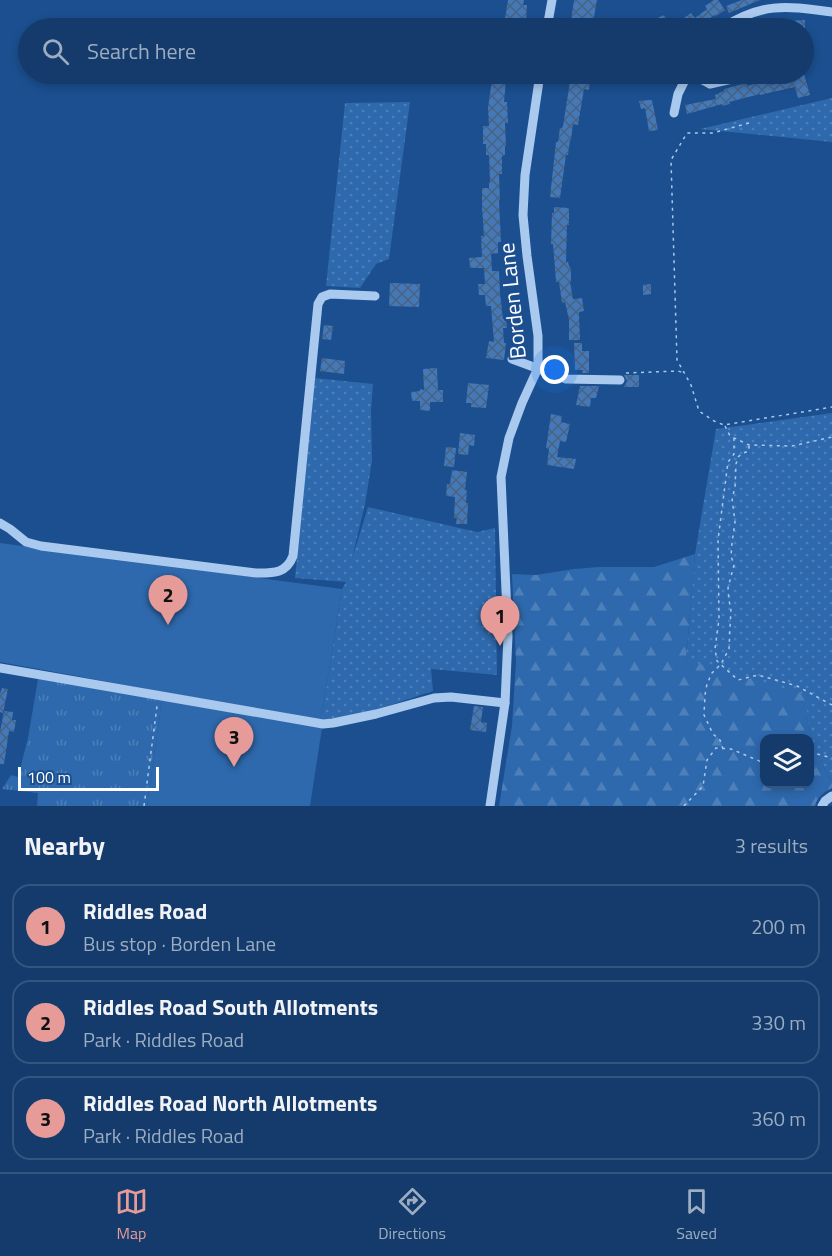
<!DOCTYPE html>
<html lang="en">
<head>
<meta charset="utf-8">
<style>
	body { margin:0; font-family:"Titillium Web",sans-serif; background:#214673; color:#f1f3f6 }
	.controls { position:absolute; right:18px; bottom:18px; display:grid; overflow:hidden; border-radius:12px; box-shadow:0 3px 9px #0003 }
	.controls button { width:54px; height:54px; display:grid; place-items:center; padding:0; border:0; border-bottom:2px solid #33557e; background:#143b6b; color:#f1f3f6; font:30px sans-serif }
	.scale { position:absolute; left:18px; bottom:15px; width:141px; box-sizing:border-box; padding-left:6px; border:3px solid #fff; border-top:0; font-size:16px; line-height:21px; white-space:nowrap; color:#fff; -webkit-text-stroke:4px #1b4f8f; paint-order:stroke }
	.you { position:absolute; left:555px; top:370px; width:21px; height:21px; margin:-15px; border:4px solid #fff; border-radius:50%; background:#1a73e8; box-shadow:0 0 0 9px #1a73e833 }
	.badge { display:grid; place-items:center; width:39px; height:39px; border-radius:50%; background:#e69b98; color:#111; font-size:20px; font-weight:700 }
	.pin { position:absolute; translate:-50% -50px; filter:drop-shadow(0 2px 3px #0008) }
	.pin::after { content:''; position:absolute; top:32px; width:21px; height:18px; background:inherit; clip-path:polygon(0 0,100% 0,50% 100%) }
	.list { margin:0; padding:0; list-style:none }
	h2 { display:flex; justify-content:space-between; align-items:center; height:78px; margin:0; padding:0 24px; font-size:26px }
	h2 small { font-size:20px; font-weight:400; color:#9dadc1 }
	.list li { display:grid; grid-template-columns:39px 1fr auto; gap:18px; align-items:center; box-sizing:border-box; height:84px; margin:0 12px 12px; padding:0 12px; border:2px solid #33557e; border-radius:18px }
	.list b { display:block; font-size:22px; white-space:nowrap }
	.list p { margin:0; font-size:20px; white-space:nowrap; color:#9dadc1 }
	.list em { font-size:20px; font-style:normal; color:#9dadc1 }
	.icon { flex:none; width:33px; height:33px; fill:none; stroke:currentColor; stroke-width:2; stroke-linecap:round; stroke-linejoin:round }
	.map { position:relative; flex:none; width:832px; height:806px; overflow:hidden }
	.search { position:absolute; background:#143b6b; box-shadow:0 3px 9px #0003; left:18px; right:18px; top:18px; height:66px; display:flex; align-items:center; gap:15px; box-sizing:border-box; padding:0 21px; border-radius:33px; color:#9dadc1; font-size:22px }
	.sheet { height:366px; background:#143b6b }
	nav { display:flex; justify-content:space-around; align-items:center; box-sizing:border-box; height:84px; border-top:2px solid #33557e; background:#143b6b; font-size:16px; color:#9dadc1 }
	nav a { display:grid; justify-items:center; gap:3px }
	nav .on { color:#e69b98 }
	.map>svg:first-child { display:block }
	.grass { fill:url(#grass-dots) }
	.forest { fill:url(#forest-firs); fill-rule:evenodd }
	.park { fill:url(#park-tufts) }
	.garden { fill:#2e69ad }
	.building { fill:url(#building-cross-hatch) }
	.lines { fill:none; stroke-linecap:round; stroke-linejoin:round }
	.path { stroke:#a9c9ee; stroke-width:1.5; stroke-dasharray:3 4.5; stroke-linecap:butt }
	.minor { stroke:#a9c9ee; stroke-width:9 }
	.labels { text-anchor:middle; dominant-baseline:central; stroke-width:4.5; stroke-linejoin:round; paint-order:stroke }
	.street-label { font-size:22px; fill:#fff; stroke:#1b4f8f }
</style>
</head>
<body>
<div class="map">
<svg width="832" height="806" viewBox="0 0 832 806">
	<defs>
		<pattern id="grass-dots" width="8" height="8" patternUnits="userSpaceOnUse" patternTransform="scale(1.5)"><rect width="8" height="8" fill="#2e69ad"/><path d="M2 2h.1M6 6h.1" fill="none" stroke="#4d80b9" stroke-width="1.8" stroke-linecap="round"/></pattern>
		<pattern id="forest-firs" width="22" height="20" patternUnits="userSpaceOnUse" patternTransform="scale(1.5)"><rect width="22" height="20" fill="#2e69ad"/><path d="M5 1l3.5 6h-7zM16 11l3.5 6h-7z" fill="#4d80b9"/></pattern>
		<pattern id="park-tufts" width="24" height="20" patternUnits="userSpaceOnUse" patternTransform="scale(1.5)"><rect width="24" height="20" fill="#2e69ad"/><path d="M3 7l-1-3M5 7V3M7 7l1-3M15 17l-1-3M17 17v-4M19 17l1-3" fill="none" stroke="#4d80b9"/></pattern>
		<pattern id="building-cross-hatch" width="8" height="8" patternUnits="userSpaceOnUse" patternTransform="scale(1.5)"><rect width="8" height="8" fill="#4478b7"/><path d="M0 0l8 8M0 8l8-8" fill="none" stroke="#486282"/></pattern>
	</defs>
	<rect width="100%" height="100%" fill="#1b4f8f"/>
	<!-- grass -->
	<g class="grass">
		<polygon points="832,98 832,142 700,129"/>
		<polygon points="410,102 389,259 376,264 360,288 326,286 345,103"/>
		<polygon points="315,378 373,384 371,411 372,461 365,504 352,559 368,507 477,532 495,528 497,675 431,669 433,691 369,712 321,721 342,589 346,582 295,578"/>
		<polygon points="832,413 832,784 812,742 806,716 686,660 695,554 716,429"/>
	</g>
	<!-- forest -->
	<path class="forest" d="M695,554L686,660L811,696L806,716L812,742L832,784V788C824,792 817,797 815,806H499L512,726L516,662L512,574L536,575L574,569L599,567H654ZM764,738H810V784H764Z"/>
	<!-- park -->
	<polygon class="park" points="38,679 162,700 147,806 37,806 38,793 2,789 11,775 18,777 28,738"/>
	<!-- garden -->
	<g class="garden">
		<polygon points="0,543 342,589 321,721 0,662"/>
		<polygon points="162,700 322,728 310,806 147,806"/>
	</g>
	<!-- building -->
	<g class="building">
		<polygon points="508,0 524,0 523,5 527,5 526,21 521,22 520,28 505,28 505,25 504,25"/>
		<polygon points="574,0 597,0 592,28 584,28 585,25 581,24 581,22 571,21"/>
		<polygon points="714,0 718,0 725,10 716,16 715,15 693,28 681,28 677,23 691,13 695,18 707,9 705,6"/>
		<polygon points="742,0 760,0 729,13 726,6"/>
		<polygon points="664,15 672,28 636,28 652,18 653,20"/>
		<polygon points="805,20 805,28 787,28 787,21"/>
		<polygon points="791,74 804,74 810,95 798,98 795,87 760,95 760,94 729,102 730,104 722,106 722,104 687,114 685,105 716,99 715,95 724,91 724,89 747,83 747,86 770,80 771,85 779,83 785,84 792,79"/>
		<polygon points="571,75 590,78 589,90 584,89 578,125 573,124 571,140 570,140 568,155 566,155 560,198 550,197 556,142 558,142 560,128 562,128 563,126"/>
		<polygon points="492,79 506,80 504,102 507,102 508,123 505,123 506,146 505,146 505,155 502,156 502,174 499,174 500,200 499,200 501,242 498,242 498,253 491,254 492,271 499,271 500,293 503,319 506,319 507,328 503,328 504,343 506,343 504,360 486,358 489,341 494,342 491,306 486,306 485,295 479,295 478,284 485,284 484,268 470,268 469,258 482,257 481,236 484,236 482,208 482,188 489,188 489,182 490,182 489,155 486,155 486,144 483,144 483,126 489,126 488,108"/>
		<polygon points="649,100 652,100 658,130 649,131 645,108 641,109 639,101"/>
		<polygon points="554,207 569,208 569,225 567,225 566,262 568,262 569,266 571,269 571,282 570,282 573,299 582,298 584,311 579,312 579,314 580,340 569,340 569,320 565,302 562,303 559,282 556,282 553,244 551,244 552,213 554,213"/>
		<polygon points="390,283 420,284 419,307 389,306"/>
		<polygon points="651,284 651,294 643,295 643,285"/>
		<polygon points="324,325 333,326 331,340 322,339"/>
		<polygon points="574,343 582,343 582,351 589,351 589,373 582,373 583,370 575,370"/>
		<polygon points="322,358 345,361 344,374 320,371"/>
		<polygon points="437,368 438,390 443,390 443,402 430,402 430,411 420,410 420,401 412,401 411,392 420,391 420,389 424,390 423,369"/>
		<polygon points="624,375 639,375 639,387 624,387 627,381"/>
		<polygon points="468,383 489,385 486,408 471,407 471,403 466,403"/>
		<polygon points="580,386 599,386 596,398 591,398 590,407 576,405"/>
		<polygon points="551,414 562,416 561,422 570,424 566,442 560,441 557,457 576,459 574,469 547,465 549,449 546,448"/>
		<polygon points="460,433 475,435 474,446 469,445 468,455 458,454"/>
		<polygon points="446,447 456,448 454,467 444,466"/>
		<polygon points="452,470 467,472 465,490 467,490 466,503 468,503 467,524 456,524 457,518 454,518 455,497 446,496 447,484 450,484"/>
		<polygon points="2,688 8,689 3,713 0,712 0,694"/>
		<polygon points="474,706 483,707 481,722 487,723 486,732 470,730"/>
		<polygon points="4,711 13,712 12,720 16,720 14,732 9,731 4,764 0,764 0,732"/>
	</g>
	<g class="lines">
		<!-- path -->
		<g class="path">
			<polyline points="749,123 713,133 687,133 671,160 677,360 691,385 699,411 714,421 724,425 832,407"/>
			<polyline points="626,373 678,371 684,373"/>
			<polyline points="725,426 730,436 749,445 792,446 832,437"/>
			<polyline points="734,438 734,454 728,462 718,540 719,619 715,649 717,661 738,680 758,675 797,686 832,705"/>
			<polyline points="723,749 720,740 713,734 704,715 705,695 707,684 712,673 721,664 729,649 731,608 729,601 728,588 734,565 731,556 732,543 735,522 732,498 735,488 736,464 738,457 743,453 749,451 749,445"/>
			<polyline points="810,752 832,758"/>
			<polyline points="144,806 157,706"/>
			<polyline points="684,806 703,786 707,760 716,748 731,749 764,763"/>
		</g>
		<!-- minor -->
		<g class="minor">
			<polyline points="547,28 552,0"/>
			<path d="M722,28C763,2 786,6 832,12"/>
			<polyline points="692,74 710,84 754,74"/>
			<polyline points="782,74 783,77"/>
			<polyline points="674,113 678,94 688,74"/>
			<polyline points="512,359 566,379 620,380"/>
			<path d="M0,523L10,529L26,542L41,546L256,573C273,573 286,574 293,556L318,304L322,297L330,294L375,296"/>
			<polyline points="0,668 323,724 333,723 376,714 434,698 451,697 505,703"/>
			<polyline points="490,806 505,703 508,636 501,477 509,438 522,403 538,368 538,336 527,256 523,215 525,175 540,74"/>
			<polyline points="822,806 825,801 832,796"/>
		</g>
	</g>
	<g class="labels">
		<!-- street labels -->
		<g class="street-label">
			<text transform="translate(512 301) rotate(-96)">Borden Lane</text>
		</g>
	</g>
</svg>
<div class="controls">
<button><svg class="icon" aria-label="layers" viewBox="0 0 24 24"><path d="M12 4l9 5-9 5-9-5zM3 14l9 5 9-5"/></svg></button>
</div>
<div class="scale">100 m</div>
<div class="you"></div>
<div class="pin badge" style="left:500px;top:646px">1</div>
<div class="pin badge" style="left:168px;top:625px">2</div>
<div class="pin badge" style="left:234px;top:767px">3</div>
<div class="search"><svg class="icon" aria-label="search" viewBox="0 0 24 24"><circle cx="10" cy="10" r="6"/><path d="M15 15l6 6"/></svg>Search here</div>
</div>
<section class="sheet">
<h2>Nearby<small>3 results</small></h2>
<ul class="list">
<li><span class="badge">1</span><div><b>Riddles Road</b><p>Bus stop · Borden Lane</p></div><em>200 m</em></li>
<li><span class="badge">2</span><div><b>Riddles Road South Allotments</b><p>Park · Riddles Road</p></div><em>330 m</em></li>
<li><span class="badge">3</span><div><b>Riddles Road North Allotments</b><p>Park · Riddles Road</p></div><em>360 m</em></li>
</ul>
</section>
<nav>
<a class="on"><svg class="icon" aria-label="map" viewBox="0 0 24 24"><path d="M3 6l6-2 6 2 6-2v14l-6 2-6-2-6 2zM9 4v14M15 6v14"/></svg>Map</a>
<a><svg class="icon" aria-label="directions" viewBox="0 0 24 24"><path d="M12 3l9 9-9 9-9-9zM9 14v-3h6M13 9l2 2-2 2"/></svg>Directions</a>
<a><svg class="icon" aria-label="saved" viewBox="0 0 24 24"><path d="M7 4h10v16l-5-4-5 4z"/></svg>Saved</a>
</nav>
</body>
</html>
